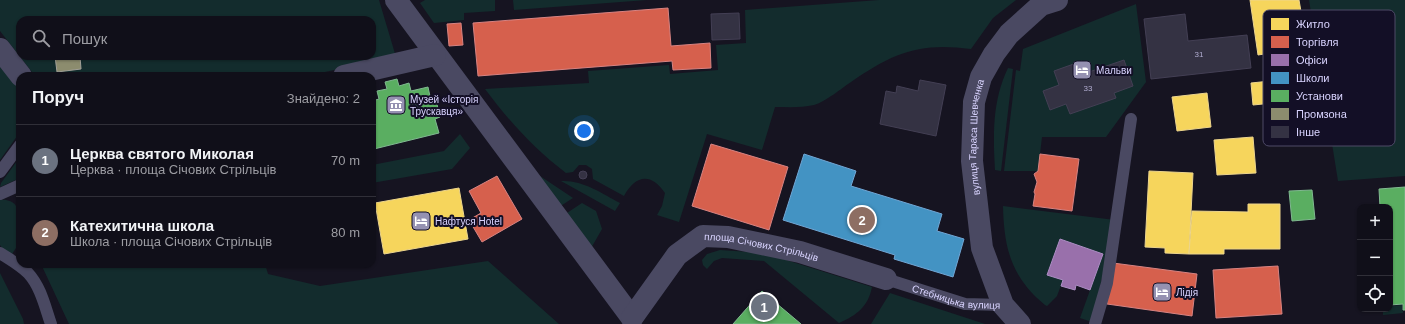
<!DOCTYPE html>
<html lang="uk">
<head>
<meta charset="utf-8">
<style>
	body { margin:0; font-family:Helvetica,sans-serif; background:#191822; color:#f1f3f6 }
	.controls { position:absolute; right:12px; bottom:12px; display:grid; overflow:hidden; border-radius:8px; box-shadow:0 1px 3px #0004 }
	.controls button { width:36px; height:36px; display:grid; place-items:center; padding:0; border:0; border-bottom:1px solid #302f38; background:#100f19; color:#f1f3f6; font:20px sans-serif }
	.you { position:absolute; left:584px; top:131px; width:14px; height:14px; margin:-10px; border:3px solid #fff; border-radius:50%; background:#1a73e8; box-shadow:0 0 0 6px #1a73e833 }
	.badge { display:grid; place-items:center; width:26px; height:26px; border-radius:50%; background:#0b8043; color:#fff; font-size:13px; font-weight:700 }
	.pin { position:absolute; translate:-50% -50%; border:2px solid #fff; box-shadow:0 1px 4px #0006 }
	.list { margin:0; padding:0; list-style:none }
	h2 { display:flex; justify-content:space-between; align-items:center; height:52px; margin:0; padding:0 16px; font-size:17px }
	h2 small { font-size:13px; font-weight:400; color:#9c9ca2 }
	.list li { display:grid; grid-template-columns:26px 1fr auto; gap:12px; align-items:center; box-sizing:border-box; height:72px; padding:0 16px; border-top:1px solid #302f38 }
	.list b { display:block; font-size:15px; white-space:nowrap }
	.list p { margin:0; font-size:13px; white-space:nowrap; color:#9c9ca2 }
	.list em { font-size:13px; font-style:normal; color:#9c9ca2 }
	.icon { flex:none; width:22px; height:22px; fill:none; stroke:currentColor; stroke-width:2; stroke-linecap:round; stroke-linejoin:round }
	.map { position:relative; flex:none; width:1405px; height:324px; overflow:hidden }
	.search { position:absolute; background:#100f19; box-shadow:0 1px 3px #0004; left:16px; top:16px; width:360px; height:44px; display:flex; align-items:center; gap:10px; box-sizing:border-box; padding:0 14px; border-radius:12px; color:#9c9ca2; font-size:15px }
	.panel { position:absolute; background:#100f19; box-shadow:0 1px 3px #0004; left:16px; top:72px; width:360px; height:196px; border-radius:12px }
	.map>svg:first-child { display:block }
	.green { fill:#132c2d; fill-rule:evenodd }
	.homes { fill:#f6d55c; stroke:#edd58d }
	.shops { fill:#d6604d; stroke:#d78382 }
	.offices { fill:#9970ab; stroke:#ac8ec4 }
	.schools { fill:#4393c3; stroke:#70a6d5 }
	.public { fill:#5aae61; stroke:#80b990 }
	.industry { fill:#8c8c6e; stroke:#a3a29a }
	.building { fill:#343243; stroke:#433f54 }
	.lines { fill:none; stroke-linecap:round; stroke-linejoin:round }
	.lane { stroke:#4a4962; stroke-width:12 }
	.street { stroke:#4a4962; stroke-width:22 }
	.labels { text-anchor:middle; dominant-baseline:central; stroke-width:4; stroke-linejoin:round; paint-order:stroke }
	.number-label { font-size:8px; fill:#b0acd0 }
	.poi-label { font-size:10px; fill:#d9d4ff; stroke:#130f26; text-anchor:start }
	.street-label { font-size:10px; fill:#d9d4ff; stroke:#130f26 }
	.key { fill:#130f26; stroke:#4e4a67; stroke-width:1 }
	.key-label { font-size:11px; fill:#d9d4ff }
</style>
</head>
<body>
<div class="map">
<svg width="1405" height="324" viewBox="0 0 1405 324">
	<rect width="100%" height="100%" fill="#161421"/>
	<!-- green -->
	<g class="green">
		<path d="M0,0H379L396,57L306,76H35L0,31ZM20,20H372V56H20Z"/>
		<polygon points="425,0 495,0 495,11 464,13 464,20 434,23 420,3"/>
		<polygon points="513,0 647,0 514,10"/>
		<path d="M879,0H1016L993,18L971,49C919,42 893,53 851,82C842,88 825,102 814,105C801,108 788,107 775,107L762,150L707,134L679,222L657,215L662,206L665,193C651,172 635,175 624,196L593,179L592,169L586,165H579L573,172L566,173C534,149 509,121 485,89L589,83L588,71L669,65L670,74L718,70L716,45L746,43L745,10Z"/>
		<polygon points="1309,0 1405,0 1405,176 1338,181"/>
		<polygon points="1136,4 1146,82 1106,137 1042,137 1038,171 1004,171 1016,70 1020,71 1023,49"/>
		<polygon points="0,64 20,89 20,132 0,160"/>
		<path d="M1008,68L1013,69L1001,171L995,170C993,135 992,101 1008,68Z"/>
		<polygon points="460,134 470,148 452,169 372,183 372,165 444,151"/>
		<polygon points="20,157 20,178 0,187 1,183"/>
		<polygon points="534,172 573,198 559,207"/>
		<path d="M561,181C583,180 601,193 620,203L615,211Z"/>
		<path d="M0,200C6,199 13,201 16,206V248L12,254L3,250L0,245Z"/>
		<polygon points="582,203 596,211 602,229 590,250 564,215"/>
		<path d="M1003,206L1115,220L1092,322L1080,318L1103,254L1060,239L1047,274L1063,280L1057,296L1047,306L1045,305C1011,277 1004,248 1003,206Z"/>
		<path d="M720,250L764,253L872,287C868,307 857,315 839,323L764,261L722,258L714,261L707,269L703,265L702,260L707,254Z"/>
		<polygon points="488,261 559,324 69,324 41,264 265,264 268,274 320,286"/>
		<polygon points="0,273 23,319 24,324 0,324"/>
		<polygon points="890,293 985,324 871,324"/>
		<polygon points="1402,305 1403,313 1383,315 1383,309 1390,309 1390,306"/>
	</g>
	<!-- homes -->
	<g class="homes">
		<polygon points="1250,0 1299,0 1303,23 1291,25 1295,49 1258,55"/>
		<polygon points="1300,78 1303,100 1253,105 1251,83"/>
		<polygon points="1207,93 1211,127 1177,131 1172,97"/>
		<polygon points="1253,137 1256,173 1217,175 1214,140"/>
		<polygon points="1149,171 1193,173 1189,254 1165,253 1165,248 1145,247"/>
		<polygon points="459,188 468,239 384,254 375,203"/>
		<polygon points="1248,204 1280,204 1280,249 1224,249 1224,254 1189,254 1192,211 1248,212"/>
	</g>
	<!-- shops -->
	<g class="shops">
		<polygon points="668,8 671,46 710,43 711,68 673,70 672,61 478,76 473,23"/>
		<polygon points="461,23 463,45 449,46 447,24"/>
		<polygon points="711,144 788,167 769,230 692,206"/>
		<polygon points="1040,154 1079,159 1072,211 1033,206 1035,194 1034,192 1037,182 1034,174 1038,171"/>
		<polygon points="497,176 522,219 482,242 469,220 481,213 469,191"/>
		<polygon points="1113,263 1197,274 1192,316 1107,304"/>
		<polygon points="1278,266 1282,314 1216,318 1213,270"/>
	</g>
	<!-- offices -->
	<polygon class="offices" points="1060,239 1103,254 1090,290 1076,285 1075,290 1061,286 1063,280 1047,275"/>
	<!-- schools -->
	<polygon class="schools" points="804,154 856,171 851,186 942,214 937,231 964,239 953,277 894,259 895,255 783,220"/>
	<!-- public -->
	<g class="public">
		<polygon points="397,79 399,86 409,83 411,91 428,87 431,101 436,100 440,117 435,119 439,133 374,149 372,142 372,101 379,99 377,91 387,89 385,82"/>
		<polygon points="1405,187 1405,310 1403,310 1403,304 1390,305 1390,207 1380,207 1379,189"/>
		<polygon points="1312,190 1315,219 1292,221 1289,191"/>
		<polygon points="762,291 782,308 801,324 733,324"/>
	</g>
	<!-- industry -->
	<polygon class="industry" points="55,56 80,56 81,69 57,72"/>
	<!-- building -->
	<g class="building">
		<polygon points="739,13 740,39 712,40 711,14"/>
		<polygon points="1185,14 1188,41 1247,35 1251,68 1151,79 1144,19"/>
		<polygon points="1124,60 1133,86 1114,93 1116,98 1070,114 1066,104 1050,110 1043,91 1059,85 1054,71 1082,61 1086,73"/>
		<polygon points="920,80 946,85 936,136 880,124 886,91 896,93 897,86 918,91"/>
		<circle cx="583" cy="175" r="4"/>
	</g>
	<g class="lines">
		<!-- lane -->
		<g class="lane">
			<polyline points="0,172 20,145"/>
			<polyline points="0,194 20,185"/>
			<path d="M0,253C9,259 20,265 28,273C41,287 45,307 51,324"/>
			<path id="s1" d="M886,279L965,304L1003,305"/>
			<polyline points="1095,324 1107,283 1131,119"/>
		</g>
		<!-- street -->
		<g class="street">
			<polyline points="396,0 632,318"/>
			<polyline points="0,49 21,76"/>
			<polyline points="344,76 435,55"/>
			<path id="s2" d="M632,318L677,255L703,236L728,237L800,252L886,279"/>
			<path id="s3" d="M1020,324L1003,305L982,248L972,161L974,102L981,77L994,54L1009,34L1041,5L1057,0"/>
		</g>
	</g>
	<!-- icons -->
	<defs>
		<symbol id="hotel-square" viewBox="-11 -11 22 22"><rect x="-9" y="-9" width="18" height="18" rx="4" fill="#9591b1" stroke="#130f26"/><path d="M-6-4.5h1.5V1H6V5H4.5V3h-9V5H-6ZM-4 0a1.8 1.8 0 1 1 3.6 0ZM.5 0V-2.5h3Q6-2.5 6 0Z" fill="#fff"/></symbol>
		<symbol id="museum-square" viewBox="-11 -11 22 22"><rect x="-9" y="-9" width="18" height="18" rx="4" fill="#9591b1" stroke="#130f26"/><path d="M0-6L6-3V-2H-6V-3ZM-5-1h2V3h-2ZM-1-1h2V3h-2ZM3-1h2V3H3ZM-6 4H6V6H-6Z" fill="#fff"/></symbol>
	</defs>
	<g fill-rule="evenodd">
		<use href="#hotel-square" x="1071" y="59" width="22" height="22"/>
		<use href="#museum-square" x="385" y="94" width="22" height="22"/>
		<use href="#hotel-square" x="410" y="210" width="22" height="22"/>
		<use href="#hotel-square" x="1151" y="281" width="22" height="22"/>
	</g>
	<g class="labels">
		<!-- number labels -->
		<g class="number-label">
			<text x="1199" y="54">31</text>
			<text x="1088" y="88">33</text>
		</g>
		<!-- poi labels -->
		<g class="poi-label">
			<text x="1096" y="70">Мальви</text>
			<text x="410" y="99">Музей «Історія<tspan x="410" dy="12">Трускавця»</tspan></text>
			<text x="435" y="221">Нафтуся Hotel</text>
			<text x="1176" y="292">Лідія</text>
		</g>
		<!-- street labels -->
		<g class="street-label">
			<text stroke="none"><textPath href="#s3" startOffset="198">вулиця Тараса Шевченка</textPath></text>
			<text stroke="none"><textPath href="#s2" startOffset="169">площа Січових Стрільців</textPath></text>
			<text stroke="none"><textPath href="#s1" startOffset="73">Стебницька вулиця</textPath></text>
		</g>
	</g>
	<!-- legend -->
	<rect x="1263" y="10" width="132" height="136" rx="6" class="key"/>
	<rect x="1271" y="18" width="18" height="12" fill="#f6d55c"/>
	<rect x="1271" y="36" width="18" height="12" fill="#d6604d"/>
	<rect x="1271" y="54" width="18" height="12" fill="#9970ab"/>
	<rect x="1271" y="72" width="18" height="12" fill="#4393c3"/>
	<rect x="1271" y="90" width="18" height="12" fill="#5aae61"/>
	<rect x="1271" y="108" width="18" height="12" fill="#8c8c6e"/>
	<rect x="1271" y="126" width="18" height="12" fill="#343243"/>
	<g class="key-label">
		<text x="1296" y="28">Житло</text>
		<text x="1296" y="46">Торгівля</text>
		<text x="1296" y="64">Офіси</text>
		<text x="1296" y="82">Школи</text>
		<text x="1296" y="100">Установи</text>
		<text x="1296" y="118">Промзона</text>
		<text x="1296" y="136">Інше</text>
	</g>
</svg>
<div class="controls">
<button>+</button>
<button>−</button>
<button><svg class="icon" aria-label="locate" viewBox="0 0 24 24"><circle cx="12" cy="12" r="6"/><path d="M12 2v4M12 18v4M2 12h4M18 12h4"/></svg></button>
</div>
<div class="you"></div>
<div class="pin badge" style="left:764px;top:307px;background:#6b7280">1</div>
<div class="pin badge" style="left:862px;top:220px;background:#8d6e63">2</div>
<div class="search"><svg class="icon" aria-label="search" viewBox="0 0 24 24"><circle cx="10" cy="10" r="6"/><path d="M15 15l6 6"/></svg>Пошук</div>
<section class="panel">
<h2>Поруч<small>Знайдено: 2</small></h2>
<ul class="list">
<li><span class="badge" style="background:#6b7280">1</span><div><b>Церква святого Миколая</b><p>Церква · площа Січових Стрільців</p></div><em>70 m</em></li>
<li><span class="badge" style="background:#8d6e63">2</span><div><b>Катехитична школа</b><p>Школа · площа Січових Стрільців</p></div><em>80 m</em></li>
</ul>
</section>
</div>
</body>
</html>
